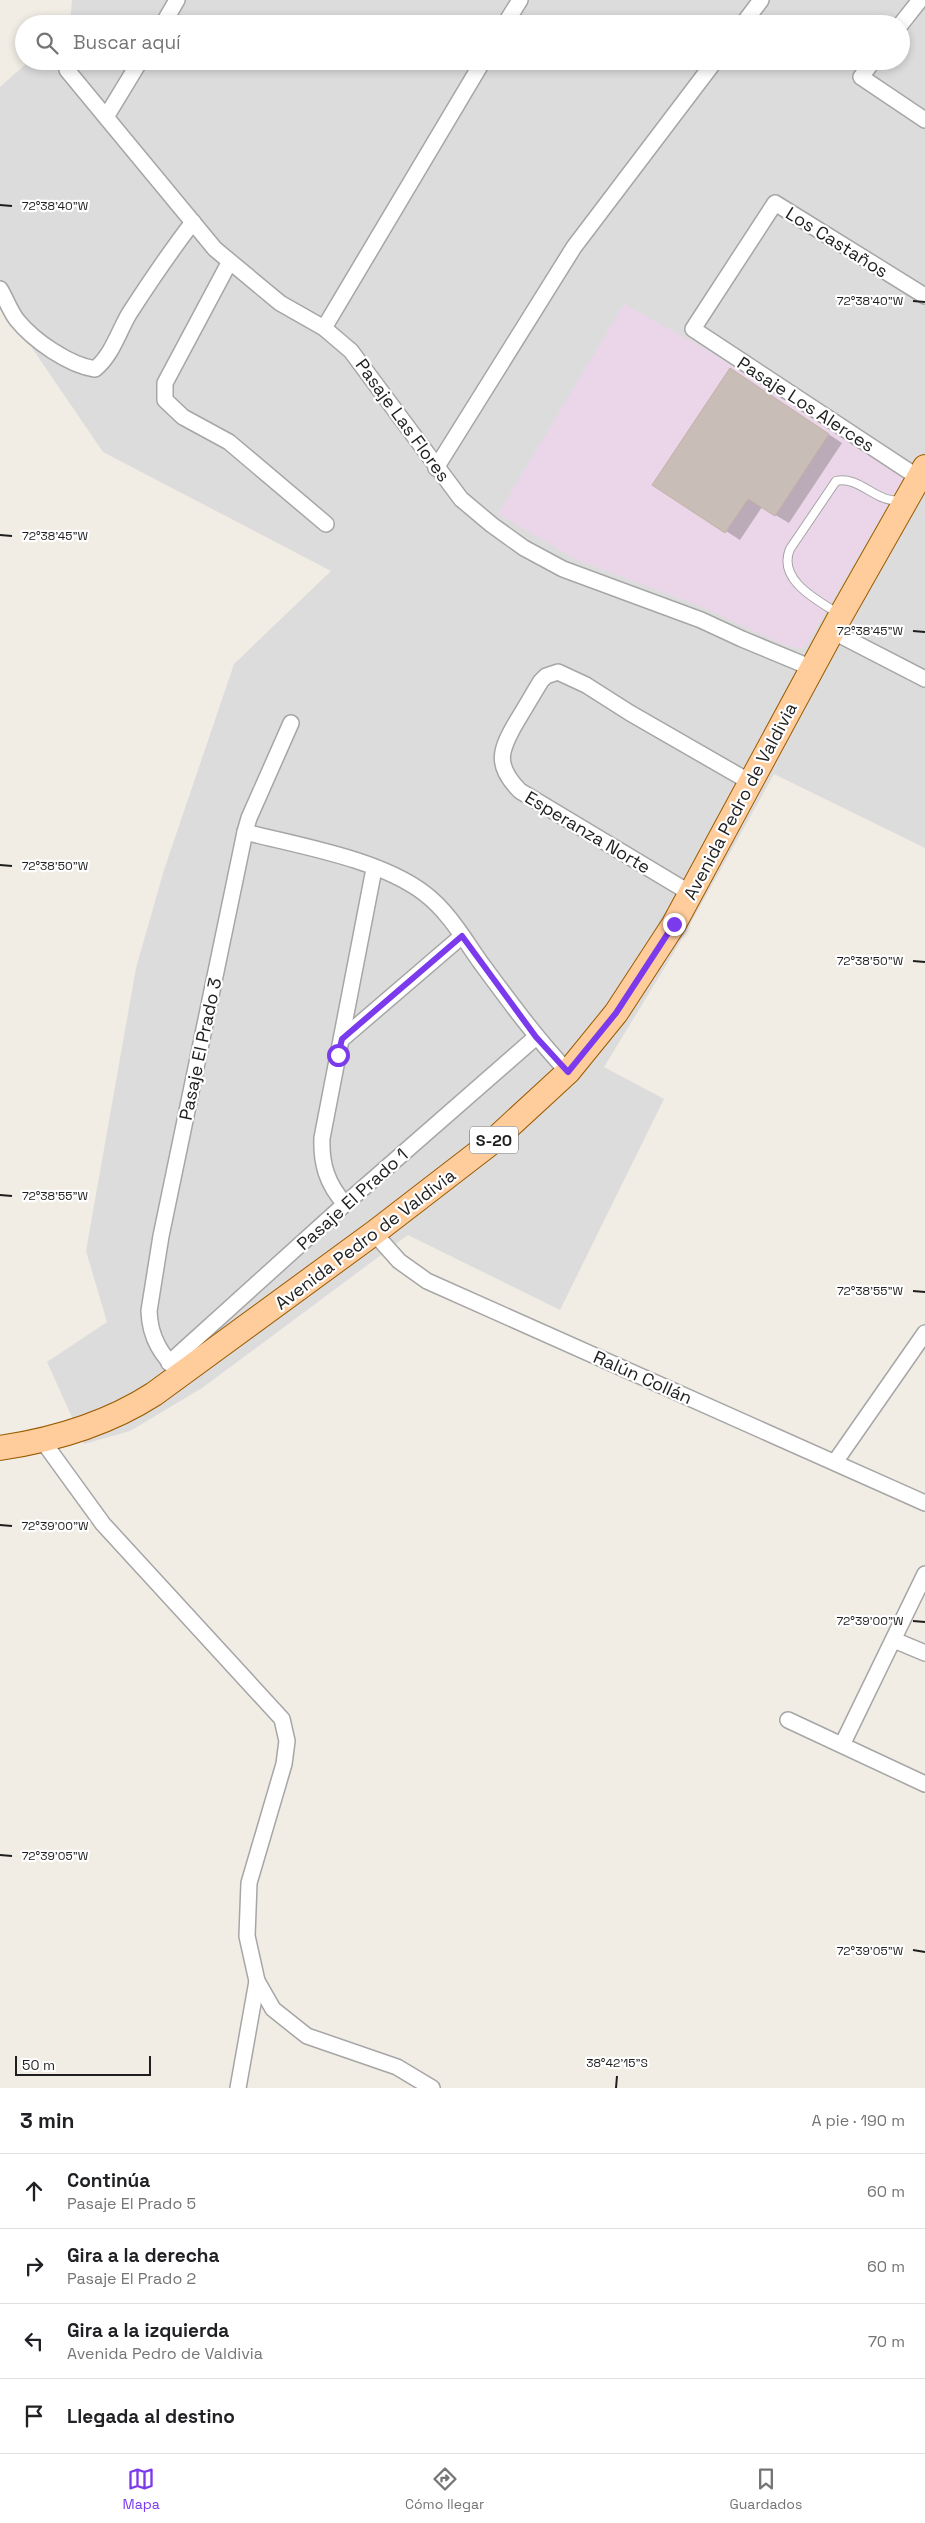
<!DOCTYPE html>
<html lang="es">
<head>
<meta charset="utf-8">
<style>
	body { margin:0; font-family:"Space Grotesk",sans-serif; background:#f2f2f2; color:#202124 }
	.scale { position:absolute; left:15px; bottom:12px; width:136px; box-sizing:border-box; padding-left:5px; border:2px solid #1f1f1f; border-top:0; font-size:14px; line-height:18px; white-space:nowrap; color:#1f1f1f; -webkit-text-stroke:4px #fff; paint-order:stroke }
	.stop { position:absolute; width:15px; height:15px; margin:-11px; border:4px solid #7c3aed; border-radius:50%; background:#fff }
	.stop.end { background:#7c3aed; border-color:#fff; box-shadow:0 1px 5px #0008 }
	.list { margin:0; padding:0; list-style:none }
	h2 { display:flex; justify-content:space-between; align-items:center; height:65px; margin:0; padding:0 20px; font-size:21px }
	h2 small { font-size:16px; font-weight:400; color:#757577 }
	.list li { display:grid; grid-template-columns:32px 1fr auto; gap:15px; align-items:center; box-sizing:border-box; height:75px; padding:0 20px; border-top:1px solid #e0e0e0 }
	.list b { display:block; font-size:19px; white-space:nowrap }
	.list p { margin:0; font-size:16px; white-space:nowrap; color:#757577 }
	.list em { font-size:16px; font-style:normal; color:#757577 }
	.icon { flex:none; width:28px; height:28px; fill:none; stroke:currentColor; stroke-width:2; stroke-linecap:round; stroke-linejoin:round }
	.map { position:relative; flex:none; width:925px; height:2088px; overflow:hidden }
	.search { position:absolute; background:#fff; box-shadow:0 2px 8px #0003; left:15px; right:15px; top:15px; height:55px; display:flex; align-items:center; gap:12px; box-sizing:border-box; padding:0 18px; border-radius:28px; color:#757577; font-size:19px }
	.sheet { height:365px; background:#fff }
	nav { display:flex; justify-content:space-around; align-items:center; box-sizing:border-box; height:70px; border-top:1px solid #e0e0e0; background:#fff; font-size:14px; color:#757577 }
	nav a { display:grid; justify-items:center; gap:2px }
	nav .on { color:#7c3aed }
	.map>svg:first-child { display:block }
	.residential { fill:#dddcdc }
	.industrial { fill:#ead6e8 }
	.shadow { fill:#0003 }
	.building { fill:#c9bdb7; stroke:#c4b0a5 }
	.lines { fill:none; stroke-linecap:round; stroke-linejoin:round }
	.lane-casing { stroke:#a6a6a6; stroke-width:10 }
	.street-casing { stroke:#a6a6a6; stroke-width:18 }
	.primary-casing { stroke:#9a5b00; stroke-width:26 }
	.lane { stroke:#fff; stroke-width:8 }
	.street { stroke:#fff; stroke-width:15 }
	.primary { stroke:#ffcc9b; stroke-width:24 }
	.route { stroke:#7c3aed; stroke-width:6 }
	.ticks { fill:none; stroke:#1f1f1f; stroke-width:2 }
	.labels { text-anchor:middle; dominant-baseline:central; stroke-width:4.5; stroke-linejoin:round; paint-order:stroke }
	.shield { fill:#fff; stroke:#626262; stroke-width:1 }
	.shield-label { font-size:16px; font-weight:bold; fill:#1f1f1f }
	.street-label { font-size:18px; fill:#1f1f1f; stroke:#fff }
	.ticks-label { font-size:12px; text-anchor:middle; fill:#1f1f1f; stroke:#fff; stroke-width:4.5; stroke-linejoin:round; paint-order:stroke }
</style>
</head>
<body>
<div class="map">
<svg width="925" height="2088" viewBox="0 0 925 2088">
	<rect width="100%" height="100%" fill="#f1ece4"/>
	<!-- residential -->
	<polygon class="residential" points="72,0 925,0 925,848 774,774 679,944 604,1067 664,1099 560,1310 408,1235 202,1388 130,1431 84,1444 47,1362 107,1322 86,1251 136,968 164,870 234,664 331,571 103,452 0,301 0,87 29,61 901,61 901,24 70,24"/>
	<!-- industrial -->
	<polygon class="industrial" points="624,304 716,355 904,478 804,649 784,645 707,609 577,560 498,514"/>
	<!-- shadow -->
	<polygon class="shadow" points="730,369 842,443 789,523 762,507 740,540 654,485"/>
	<!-- building -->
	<polygon class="building" points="730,368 829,434 775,516 748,499 725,533 652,485"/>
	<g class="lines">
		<defs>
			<path id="lane" d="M839,614C817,600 777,580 790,549L836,481C860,475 877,505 902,500"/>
			<g id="street">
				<polyline points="163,24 177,0"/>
				<polyline points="505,24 520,0"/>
				<polyline points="743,24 761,0"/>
				<polyline points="901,24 920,0"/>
				<polyline points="873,61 861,77 925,120"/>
				<polyline points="67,70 215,249 280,303 324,328 351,351 461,499 492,525 524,548 563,569 701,620 742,639 812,668"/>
				<polyline points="106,117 140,61"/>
				<polyline points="229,263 165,383 165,400 183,417 229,442 326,524"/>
				<path d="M0,289C6,299 10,311 17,320C34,341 69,365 95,369C112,355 118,333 129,314C149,283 170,252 193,222"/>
				<polyline points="324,328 483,61"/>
				<polyline points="436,468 574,247 715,61"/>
				<polyline points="919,478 693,329 775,203 925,296"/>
				<polyline points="832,631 925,679"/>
				<path d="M245,832C300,846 379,859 424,893C448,911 464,939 481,963C509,1001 536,1038 568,1072"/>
				<path d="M690,893L520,791C494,765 500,750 517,721C525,708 533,694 541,681L546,676L558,672L586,685L630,713L750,782"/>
				<polyline points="342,1039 462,936"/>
				<path d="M345,1204C327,1184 321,1164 322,1138L374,869"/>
				<polyline points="374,1233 399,1261 427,1281 925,1503"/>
				<polyline points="169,1363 345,1204 536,1037"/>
				<path d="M181,1374C162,1356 150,1339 149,1311L161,1236L245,832L249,818L291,723"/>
				<polyline points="42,1440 103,1524 282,1719 287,1741 284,1764 249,1883 247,1936 257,1981 273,2009 307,2036 397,2067 432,2088"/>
				<polyline points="835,1462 925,1333"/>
				<polyline points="894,1640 925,1653"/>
				<polyline points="788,1720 925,1784"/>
				<polyline points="842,1745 925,1574"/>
				<polyline points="238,2088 257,1981"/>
			</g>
			<path id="primary" d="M0,1448C53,1440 109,1423 154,1394L374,1233L492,1142L568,1072L616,1013L674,924L841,615L925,467"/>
		</defs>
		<!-- lane casing -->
		<use href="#lane" class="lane-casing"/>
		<!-- street casing -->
		<use href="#street" class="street-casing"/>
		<!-- primary casing -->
		<use href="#primary" class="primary-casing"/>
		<!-- lane -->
		<use href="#lane" class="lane"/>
		<!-- street -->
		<use href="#street" class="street"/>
		<!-- primary -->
		<use href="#primary" class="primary"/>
	</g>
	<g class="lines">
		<!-- route -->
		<polyline class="route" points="338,1055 342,1039 462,936 536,1037 568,1072 616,1013 674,924"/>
	</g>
	<!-- ticks -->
	<path class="ticks" d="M0,205L12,206M913,301L925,302M0,535L12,536M913,631L925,632M0,865L12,866M913,961L925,962M0,1195L12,1196M913,1291L925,1292M0,1525L12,1526M913,1621L925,1622M0,1855L12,1856M913,1950L925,1952M616,2088L617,2076"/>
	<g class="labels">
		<!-- shield labels -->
		<rect class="shield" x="470" y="1126.5" width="48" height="27" rx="4"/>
		<g class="shield-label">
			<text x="494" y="1140">S-20</text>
		</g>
		<!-- street labels -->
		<g class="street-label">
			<text transform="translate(837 242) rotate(32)">Los Castaños</text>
			<text transform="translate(806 404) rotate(33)">Pasaje Los Alerces</text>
			<text transform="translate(403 420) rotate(54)">Pasaje Las Flores</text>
			<text transform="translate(740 801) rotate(-62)">Avenida Pedro de Valdivia</text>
			<text transform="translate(588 832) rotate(31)">Esperanza Norte</text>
			<text transform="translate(200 1049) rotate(-78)">Pasaje El Prado 3</text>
			<text transform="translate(352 1199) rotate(-42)">Pasaje El Prado 1</text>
			<text transform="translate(365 1239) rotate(-37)">Avenida Pedro de Valdivia</text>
			<text transform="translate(643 1377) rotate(24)">Ralún Collán</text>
		</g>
	</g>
	<g class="ticks-label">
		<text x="55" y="210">72°38'40"W</text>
		<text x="870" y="305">72°38'40"W</text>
		<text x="55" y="540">72°38'45"W</text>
		<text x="870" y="635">72°38'45"W</text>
		<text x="55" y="870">72°38'50"W</text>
		<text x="870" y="965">72°38'50"W</text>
		<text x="55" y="1200">72°38'55"W</text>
		<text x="870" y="1295">72°38'55"W</text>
		<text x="55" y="1530">72°39'00"W</text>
		<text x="870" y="1625">72°39'00"W</text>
		<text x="55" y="1860">72°39'05"W</text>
		<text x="870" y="1955">72°39'05"W</text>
		<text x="617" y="2067">38°42'15"S</text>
	</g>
</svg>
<div class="scale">50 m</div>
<div class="stop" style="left:338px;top:1055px"></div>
<div class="stop end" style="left:674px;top:924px"></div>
<div class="search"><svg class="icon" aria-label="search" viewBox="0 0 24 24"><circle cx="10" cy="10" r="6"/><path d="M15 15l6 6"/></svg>Buscar aquí</div>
</div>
<section class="sheet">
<h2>3 min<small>A pie · 190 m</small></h2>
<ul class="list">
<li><svg class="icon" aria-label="ahead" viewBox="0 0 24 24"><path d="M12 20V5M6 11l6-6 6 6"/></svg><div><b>Continúa</b><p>Pasaje El Prado 5</p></div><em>60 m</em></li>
<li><svg class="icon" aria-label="right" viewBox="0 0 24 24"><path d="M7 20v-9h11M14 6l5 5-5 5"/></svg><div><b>Gira a la derecha</b><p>Pasaje El Prado 2</p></div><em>60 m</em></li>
<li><svg class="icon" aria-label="left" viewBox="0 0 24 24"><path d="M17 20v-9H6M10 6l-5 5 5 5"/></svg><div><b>Gira a la izquierda</b><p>Avenida Pedro de Valdivia</p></div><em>70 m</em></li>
<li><svg class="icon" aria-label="arrive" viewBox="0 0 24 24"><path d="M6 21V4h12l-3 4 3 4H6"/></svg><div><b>Llegada al destino</b></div></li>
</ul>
</section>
<nav>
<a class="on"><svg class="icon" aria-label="map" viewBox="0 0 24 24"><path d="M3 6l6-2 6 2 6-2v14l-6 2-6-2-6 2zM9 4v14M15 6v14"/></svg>Mapa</a>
<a><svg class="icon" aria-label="directions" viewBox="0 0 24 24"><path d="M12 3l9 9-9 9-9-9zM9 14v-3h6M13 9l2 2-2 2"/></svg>Cómo llegar</a>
<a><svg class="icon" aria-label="saved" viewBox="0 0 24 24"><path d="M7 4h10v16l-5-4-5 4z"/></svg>Guardados</a>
</nav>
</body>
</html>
